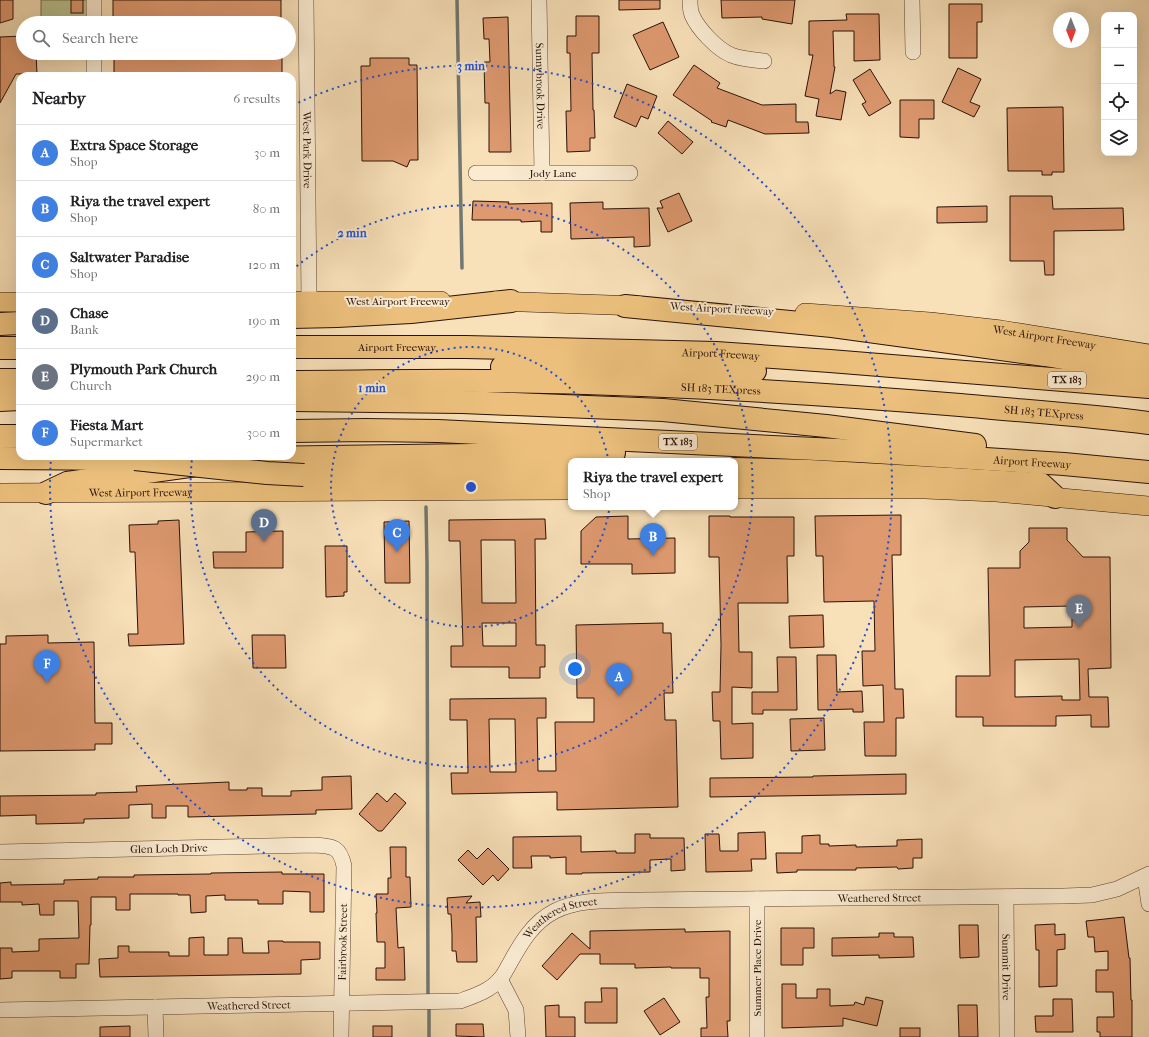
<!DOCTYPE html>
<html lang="en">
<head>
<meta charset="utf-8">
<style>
	body { margin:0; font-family:"IM FELL French Canon",serif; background:#f2f2f2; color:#202124 }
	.controls { position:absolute; right:12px; top:12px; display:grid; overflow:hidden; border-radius:8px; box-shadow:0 4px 16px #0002 }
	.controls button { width:36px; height:36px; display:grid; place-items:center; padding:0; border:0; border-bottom:1px solid #e0e0e0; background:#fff; color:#202124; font:20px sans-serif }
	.compass { position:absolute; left:1053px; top:12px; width:36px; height:36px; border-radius:50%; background:#fff; box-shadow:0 4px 16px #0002; rotate:179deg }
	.you { position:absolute; left:575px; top:669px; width:14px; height:14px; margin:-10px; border:3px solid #fff; border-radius:50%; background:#1a73e8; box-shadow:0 0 0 6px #1a73e833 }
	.badge { display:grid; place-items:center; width:26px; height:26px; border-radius:50%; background:#8f2418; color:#fff; font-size:13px; font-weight:700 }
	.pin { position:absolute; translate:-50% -33px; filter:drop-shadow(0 1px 2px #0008) }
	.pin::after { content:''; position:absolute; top:21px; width:14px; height:12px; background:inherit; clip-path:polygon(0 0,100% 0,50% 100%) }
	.popup { position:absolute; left:568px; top:458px; width:170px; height:52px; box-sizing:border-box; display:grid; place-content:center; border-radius:8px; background:#fff; filter:drop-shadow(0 1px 3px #0005); font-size:13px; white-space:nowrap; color:#757577 }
	.popup b { font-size:15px; color:#202124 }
	.popup::after { content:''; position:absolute; left:50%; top:100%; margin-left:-8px; border:8px solid transparent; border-top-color:#fff }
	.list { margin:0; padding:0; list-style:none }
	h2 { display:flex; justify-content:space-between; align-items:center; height:52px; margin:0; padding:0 16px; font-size:17px }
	h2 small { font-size:13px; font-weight:400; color:#757577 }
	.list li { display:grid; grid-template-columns:26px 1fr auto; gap:12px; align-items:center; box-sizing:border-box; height:56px; padding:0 16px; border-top:1px solid #e0e0e0 }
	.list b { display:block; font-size:15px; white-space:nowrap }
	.list p { margin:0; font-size:13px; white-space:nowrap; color:#757577 }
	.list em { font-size:13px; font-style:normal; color:#757577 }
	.icon { flex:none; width:22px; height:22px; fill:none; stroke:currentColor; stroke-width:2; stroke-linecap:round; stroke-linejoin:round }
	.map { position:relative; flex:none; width:1149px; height:1037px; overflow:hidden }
	.search { position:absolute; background:#fff; box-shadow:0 4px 16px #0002; left:16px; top:16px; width:280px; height:44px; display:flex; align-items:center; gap:10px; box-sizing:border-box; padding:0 14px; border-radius:22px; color:#757577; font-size:15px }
	.panel { position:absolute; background:#fff; box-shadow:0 4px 16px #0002; left:16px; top:72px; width:280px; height:388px; border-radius:12px }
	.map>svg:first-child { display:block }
	.green { fill:#bac391; stroke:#726a4c }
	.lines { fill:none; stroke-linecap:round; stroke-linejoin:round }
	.stream { stroke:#717771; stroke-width:3.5 }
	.building { fill:#de996f; stroke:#2a1107; fill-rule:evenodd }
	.minor-casing { stroke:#5e4533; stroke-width:16 }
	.major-casing { stroke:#2a1107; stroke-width:20 }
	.highway-casing { stroke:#2a1107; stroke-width:24 }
	.minor { stroke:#faebd1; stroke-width:15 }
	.major { stroke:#ecc07c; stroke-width:19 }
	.highway { stroke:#ecc07c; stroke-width:22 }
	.highway-bridge-casing { stroke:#2a1107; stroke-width:24; stroke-linecap:butt }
	.highway-bridge { stroke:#ecc07c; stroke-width:22 }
	.ring { fill:none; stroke:#1d4ed8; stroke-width:2; stroke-dasharray:2 4 }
	.labels { text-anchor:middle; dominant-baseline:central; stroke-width:4; stroke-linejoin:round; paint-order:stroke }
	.shield { fill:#faebd1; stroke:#685244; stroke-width:1 }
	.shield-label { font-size:10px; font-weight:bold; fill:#2a1107 }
	.street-label { font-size:11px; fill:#2a1107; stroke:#faebd1 }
	.centre { fill:#1d4ed8; stroke:#faebd1; stroke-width:2 }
	.ring-label { font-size:12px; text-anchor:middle; font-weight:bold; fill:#1d4ed8; stroke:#faebd1; stroke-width:4; stroke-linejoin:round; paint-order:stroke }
</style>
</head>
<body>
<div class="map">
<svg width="1149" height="1037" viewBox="0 0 1149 1037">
	<rect width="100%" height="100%" fill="#f8e0b8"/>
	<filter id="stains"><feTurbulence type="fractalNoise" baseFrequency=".005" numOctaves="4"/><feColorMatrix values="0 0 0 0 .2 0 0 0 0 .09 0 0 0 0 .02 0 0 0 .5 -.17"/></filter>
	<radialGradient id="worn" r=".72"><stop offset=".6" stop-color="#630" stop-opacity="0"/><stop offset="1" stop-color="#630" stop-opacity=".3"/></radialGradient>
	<!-- green -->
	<polygon class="green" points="41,0 88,0 88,20 41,21"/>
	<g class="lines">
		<!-- stream -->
		<g class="stream">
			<polyline points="457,0 462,268"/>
			<polyline points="426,507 427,563 428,998"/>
			<polyline points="429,1006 429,1037"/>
		</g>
	</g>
	<!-- building -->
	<g class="building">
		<polygon points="0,0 13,0 13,19 0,23"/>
		<rect x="71" y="0" width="12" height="13"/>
		<rect x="113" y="0" width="168" height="23"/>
		<polygon points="619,0 660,0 660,9 619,10"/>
		<polygon points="721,0 795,0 792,24 762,19 762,17 722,18"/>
		<polygon points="949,4 982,4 982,22 977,22 977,58 949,58"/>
		<polygon points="846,14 879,14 880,60 854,61 854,31 833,31 834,67 835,67 830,94 836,90 846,92 841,120 816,116 819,99 805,96 813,55 809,55 809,21 847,20"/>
		<polygon points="576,16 599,16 599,53 592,53 593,110 594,110 595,138 590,138 590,151 567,152 566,111 571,111 570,53 567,53 567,36 576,36"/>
		<polygon points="508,17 511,152 489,152 489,103 485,103 484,62 490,62 489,39 484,39 483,18"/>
		<polygon points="663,22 679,57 650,70 633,35"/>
		<polygon points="23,36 23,53 36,53 37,74 16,74 0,103 0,37"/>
		<rect x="114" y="53" width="168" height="23"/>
		<polygon points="370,58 409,58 409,65 417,65 418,160 410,160 407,167 393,161 362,161 361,66 370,66"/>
		<polygon points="694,65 720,83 717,88 762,105 796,104 796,122 808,122 809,133 765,134 728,120 726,127 711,122 712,121 673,95"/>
		<polygon points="958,68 981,79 970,102 980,106 974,117 942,102"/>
		<polygon points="870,69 891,103 869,116 862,104 866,102 853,80"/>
		<polygon points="627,84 657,96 648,119 641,116 636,127 614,117"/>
		<polygon points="900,100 934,100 934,119 919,119 919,138 900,137"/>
		<polygon points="1063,107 1064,172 1052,172 1052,175 1042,175 1042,171 1008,171 1007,108"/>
		<polygon points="668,121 693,142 682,154 658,133"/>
		<polygon points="679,193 692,221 668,232 657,208 663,208 660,201"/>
		<polygon points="1010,196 1052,196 1053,209 1123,208 1124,230 1054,231 1054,275 1045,275 1044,261 1010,261"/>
		<polygon points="473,201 509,202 508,204 552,203 552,232 541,232 541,221 521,222 521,220 472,220"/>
		<polygon points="603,202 603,209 649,208 650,246 634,247 634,237 571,239 570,203"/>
		<polygon points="987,206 987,222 937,223 937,207"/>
		<polygon points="901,515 901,555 892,555 895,689 903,689 904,718 896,718 896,756 865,756 864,722 884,722 883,685 863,686 862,651 875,651 874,601 824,602 823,556 816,556 815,516"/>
		<polygon points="628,516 628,539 675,538 675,573 632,574 632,564 581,564 581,531 596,517"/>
		<polygon points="709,516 730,516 730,517 794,517 794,556 787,556 788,603 738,603 739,652 752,652 752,688 732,687 732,724 753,723 753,758 721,759 720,721 713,721 712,692 720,692 721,645 719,557 709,557"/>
		<path d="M545,519L546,539H535L536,645H545V667H540V678H509V667H451V646H463L460,541H449V520ZM481,540H515L516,603H482ZM482,623H516V646H483Z"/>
		<polygon points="179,520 184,644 129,646 128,634 138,634 135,552 130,552 129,525 158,524 158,521"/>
		<polygon points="409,521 410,583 385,583 384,522"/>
		<path d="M1029,528H1067V540L1083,557H1110L1111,668L1088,669L1089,697H1108L1109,727H1091V715L1056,716V726H983V717H956V676H990L988,568H1020V551L1029,542ZM1072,606V627L1024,628V607ZM1079,659L1080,700H1062V696L1015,697V660Z"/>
		<polygon points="283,531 283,568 214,568 213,552 246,552 246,532"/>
		<polygon points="325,546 347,546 347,592 344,592 344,596 326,597"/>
		<polygon points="823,615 824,647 790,648 789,616"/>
		<path d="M663,623V633H671L673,693H664L665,720H676L678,807L557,810V792L452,794L451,773H468L467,720H450V699L546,698V718H537L538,771H556L555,722H594V698H577L576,625ZM489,719H515L516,772H490Z"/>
		<polygon points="48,635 48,643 94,642 95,723 112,723 112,744 95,744 95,750 0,751 0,644 6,644 6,636"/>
		<polygon points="252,635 285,635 286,668 253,668"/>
		<polygon points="817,655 836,655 837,692 862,691 863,712 853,712 853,709 818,710"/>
		<polygon points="777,657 796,657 797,710 763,710 763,714 752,714 752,692 778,692"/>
		<polygon points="824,718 825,750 791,751 790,719"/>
		<polygon points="906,774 906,794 710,797 710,778 813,777 813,776"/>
		<polygon points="351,776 352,809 316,810 316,814 188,817 188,806 166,806 166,818 152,818 152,804 129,805 129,818 84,819 84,823 36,824 36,815 0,816 0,796 96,795 96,793 137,792 136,786 229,782 229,790 247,790 247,788 262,788 262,796 291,796 291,791 322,790 322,777"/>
		<polygon points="377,793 387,802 395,793 406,803 382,831 378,831 359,814"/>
		<polygon points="765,832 766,859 751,859 752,871 706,872 705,834 719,834 720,851 738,851 738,833"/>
		<polygon points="635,834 650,834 650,838 684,838 685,870 671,871 671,859 650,860 650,872 582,873 582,874 566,874 566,857 550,858 550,856 531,856 532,868 513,868 513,837 581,836 581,852 616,851 616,853 635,853"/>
		<polygon points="820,835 820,844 829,844 829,846 856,845 856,847 897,846 897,840 922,839 922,858 913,858 913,868 898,869 897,867 856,868 856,870 797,870 797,872 777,873 776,853 802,853 802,836"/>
		<polygon points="390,847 406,847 406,877 410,877 411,907 396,908 398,948 404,947 405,980 376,980 376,968 385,968 385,942 377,942 376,913 377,913 376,894 388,894 388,878 391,878"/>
		<polygon points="488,848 509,869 498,881 493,875 483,885 458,860 468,850 477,859"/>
		<polygon points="282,872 282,874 324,874 324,912 310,912 310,892 283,891 283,904 258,904 258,900 225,900 225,895 206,896 206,912 191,913 190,895 178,895 178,894 130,894 130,910 116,910 116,897 91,897 91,925 90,925 89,964 76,964 76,978 60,978 60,971 12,971 12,978 0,979 0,948 12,948 12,952 39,951 39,939 79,938 78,901 54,901 54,915 40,915 39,904 22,905 22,902 0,902 0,883 11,882 11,885 64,884 64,880 98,879 98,877 134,877 134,875 211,874 211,873"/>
		<polygon points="472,896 466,903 480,902 481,917 476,917 477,962 457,962 456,951 452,951 452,934 451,914 448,914 447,898"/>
		<polygon points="1124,917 1129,958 1130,958 1131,1000 1132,1000 1132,1037 1100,1037 1100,1032 1097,1032 1097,1017 1114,1017 1113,992 1096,992 1096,970 1108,970 1108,951 1095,952 1094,937 1088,937 1086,921"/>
		<polygon points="1055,924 1055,935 1065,934 1065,949 1057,950 1057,986 1039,987 1039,950 1036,950 1035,925"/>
		<polygon points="959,925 978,925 979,957 960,958"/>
		<polygon points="781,928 814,928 814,948 803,948 803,965 781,965"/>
		<polygon points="685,929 685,932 730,931 730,1021 727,1021 728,1037 701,1037 701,1028 707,1028 706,997 709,997 709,978 700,978 700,968 671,968 671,967 635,968 635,964 600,964 600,954 580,954 557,980 542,966 572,933 590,949 590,931"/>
		<polygon points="879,933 894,933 894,937 913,937 914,957 879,958 879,955 832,956 832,938 879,937"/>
		<polygon points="204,937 204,955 228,955 228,938 242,938 243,953 269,953 268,941 283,941 283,942 320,942 320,959 301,960 301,974 100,977 99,959 118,958 118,946 129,946 129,952 169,952 169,956 189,956 189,938"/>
		<polygon points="782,984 796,984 796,998 817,998 817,989 830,989 830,1006 854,1005 855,1002 864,1005 866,997 883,1001 877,1026 843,1018 843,1026 782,1028"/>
		<polygon points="601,988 617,988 617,1023 585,1023 585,1002 602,1002"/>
		<polygon points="664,998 680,1022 660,1035 644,1011"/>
		<polygon points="1053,999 1072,999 1073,1032 1036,1032 1035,1016 1053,1016"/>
		<polygon points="559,1005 559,1017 575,1017 575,1037 546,1037 545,1006"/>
		<polygon points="958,1005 977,1005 978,1037 959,1037"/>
		<polygon points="456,1024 483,1024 484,1037 456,1036"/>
		<polygon points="130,1026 130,1037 100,1037 100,1027"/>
		<rect x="373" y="1026" width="19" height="11"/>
		<rect x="900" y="1028" width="20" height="9"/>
	</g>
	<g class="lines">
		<defs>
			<g id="minor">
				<polyline points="94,0 94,23"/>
				<path id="s1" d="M306,0L309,300"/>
				<path id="s2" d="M539,0L542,173"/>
				<path d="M690,0C690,5 690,10 692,15C698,29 717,49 731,55C741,59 753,60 764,61"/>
				<polyline points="912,0 913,52"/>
				<polyline points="94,53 94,76"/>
				<path id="s3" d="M476,173H630"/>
				<path id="s4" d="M0,852L315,845C333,846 340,847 344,866L341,1037"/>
				<polyline points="1145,877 1149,904"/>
				<path id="s5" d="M1006,897L1007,1037"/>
				<polyline points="757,899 757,1037"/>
				<polyline points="500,979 516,1010 518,1037"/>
				<polyline points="155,1007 156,1037"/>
				<path id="s6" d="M0,1010L460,1001C474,996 490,991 500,979C504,975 507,968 510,963C521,943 533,922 555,911C581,898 614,901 643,900L1064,896L1092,895L1117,889L1149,874"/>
			</g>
			<g id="major">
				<polyline points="292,301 441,301"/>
				<polyline points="495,301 640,306"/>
				<polyline points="0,302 20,302"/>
				<path id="s7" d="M805,313L930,322L1001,330L1149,354"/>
				<polyline points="735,489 925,489 996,492 1149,506"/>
				<path id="s8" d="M0,493L571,490"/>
			</g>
			<g id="highway">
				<polyline points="625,306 832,326 1045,355 1149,372"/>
				<polyline points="292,317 337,316 411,312 511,301"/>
				<polyline points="0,324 20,323"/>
				<path id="s9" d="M292,347H465L716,353L830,361L1149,387"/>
				<polyline points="0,348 20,348"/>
				<polyline points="502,367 632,367 755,371"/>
				<polyline points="0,380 20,380"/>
				<path id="s10" d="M292,382C358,382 424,380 490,381C647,383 804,392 960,405C1023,411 1086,415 1149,423"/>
				<polyline points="0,400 20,399"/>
				<polyline points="292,400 462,402 663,410 826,426 975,445"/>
				<path id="s11" d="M292,431L366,430L438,431L859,451L1064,464L1149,472"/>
				<polyline points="0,436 20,436"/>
				<polyline points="0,458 135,459"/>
				<polyline points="735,469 809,471 1041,484 1055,497"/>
				<polyline points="304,475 571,470"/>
				<polyline points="46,493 67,483 247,458 614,453"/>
			</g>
		</defs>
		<!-- minor casing -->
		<use href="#minor" class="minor-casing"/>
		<!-- major casing -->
		<use href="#major" class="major-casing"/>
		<!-- highway casing -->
		<use href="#highway" class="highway-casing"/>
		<!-- minor -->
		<use href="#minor" class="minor"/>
		<!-- major -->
		<use href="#major" class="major"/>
		<!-- highway -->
		<use href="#highway" class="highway"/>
		<defs>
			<polyline id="highway-bridge" points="135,459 267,473 304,475"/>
		</defs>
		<!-- highway-bridge casing -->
		<use href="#highway-bridge" class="highway-bridge-casing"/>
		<!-- highway-bridge -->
		<use href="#highway-bridge" class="highway-bridge"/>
	</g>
	<!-- distance rings -->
	<g class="ring">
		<circle cx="471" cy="487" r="140"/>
		<path d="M292 270A281 281 0 1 1 192 458"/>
		<path d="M293 105A421 421 0 1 1 51 458"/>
	</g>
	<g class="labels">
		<!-- shield labels -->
		<g class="shield">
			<rect x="1048" y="372" width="38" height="16" rx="3"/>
			<rect x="659" y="434" width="38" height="16" rx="3"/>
		</g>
		<g class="shield-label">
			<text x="1067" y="380">TX 183</text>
			<text x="678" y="442">TX 183</text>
		</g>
		<!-- street labels -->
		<g class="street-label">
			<text stroke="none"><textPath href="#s2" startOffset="86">Sunnybrook Drive</textPath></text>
			<text stroke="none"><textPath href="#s1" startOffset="150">West Park Drive</textPath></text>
			<text stroke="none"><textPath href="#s3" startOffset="77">Jody Lane</textPath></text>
			<text x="398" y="301">West Airport Freeway</text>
			<text transform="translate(722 309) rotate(3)">West Airport Freeway</text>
			<text stroke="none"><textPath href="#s7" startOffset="241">West Airport Freeway</textPath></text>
			<text stroke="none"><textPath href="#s9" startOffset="105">Airport Freeway</textPath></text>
			<text stroke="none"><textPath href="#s9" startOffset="429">Airport Freeway</textPath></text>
			<text stroke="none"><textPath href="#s10" startOffset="429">SH 183 TEXpress</textPath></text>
			<text stroke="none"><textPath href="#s10" startOffset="753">SH 183 TEXpress</textPath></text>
			<text stroke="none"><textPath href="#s11" startOffset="741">Airport Freeway</textPath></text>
			<text stroke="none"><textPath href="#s8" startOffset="141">West Airport Freeway</textPath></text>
			<text stroke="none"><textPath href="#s4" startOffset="169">Glen Loch Drive</textPath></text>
			<text stroke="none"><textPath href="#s6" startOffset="921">Weathered Street</textPath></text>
			<text stroke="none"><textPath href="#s6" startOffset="597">Weathered Street</textPath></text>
			<text transform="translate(343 942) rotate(-89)">Fairbrook Street</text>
			<text stroke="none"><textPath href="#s5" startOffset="70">Summit Drive</textPath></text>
			<text transform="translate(757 968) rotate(-90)">Summer Place Drive</text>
			<text stroke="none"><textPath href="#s6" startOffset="249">Weathered Street</textPath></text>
		</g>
	</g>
	<circle cx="471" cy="487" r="6" class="centre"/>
	<g class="ring-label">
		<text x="471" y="70">3 min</text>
		<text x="352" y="237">2 min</text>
		<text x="372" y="392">1 min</text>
	</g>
	<rect width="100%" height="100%" filter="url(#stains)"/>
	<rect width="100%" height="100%" fill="url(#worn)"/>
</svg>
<div class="controls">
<button>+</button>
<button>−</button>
<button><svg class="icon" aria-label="locate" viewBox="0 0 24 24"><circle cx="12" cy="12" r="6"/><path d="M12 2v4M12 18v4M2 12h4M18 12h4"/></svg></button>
<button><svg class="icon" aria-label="layers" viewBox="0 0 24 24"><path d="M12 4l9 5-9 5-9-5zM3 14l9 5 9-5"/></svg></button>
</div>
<svg class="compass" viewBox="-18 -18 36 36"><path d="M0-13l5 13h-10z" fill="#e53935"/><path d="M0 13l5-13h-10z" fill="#757577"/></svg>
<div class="you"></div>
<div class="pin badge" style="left:619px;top:696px;background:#3f7fe0">A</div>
<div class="pin badge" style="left:653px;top:556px;background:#3f7fe0">B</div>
<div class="popup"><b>Riya the travel expert</b>Shop</div>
<div class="pin badge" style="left:397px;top:552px;background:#3f7fe0">C</div>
<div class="pin badge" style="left:264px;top:542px;background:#5c6f8a">D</div>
<div class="pin badge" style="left:1079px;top:628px;background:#6b7280">E</div>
<div class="pin badge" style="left:47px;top:683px;background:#3f7fe0">F</div>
<div class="search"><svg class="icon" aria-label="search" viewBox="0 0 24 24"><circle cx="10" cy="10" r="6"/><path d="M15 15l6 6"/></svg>Search here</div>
<section class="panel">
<h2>Nearby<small>6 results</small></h2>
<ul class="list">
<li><span class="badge" style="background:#3f7fe0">A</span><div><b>Extra Space Storage</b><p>Shop</p></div><em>30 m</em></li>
<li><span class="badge" style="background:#3f7fe0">B</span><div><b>Riya the travel expert</b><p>Shop</p></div><em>80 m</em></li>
<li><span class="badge" style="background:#3f7fe0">C</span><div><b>Saltwater Paradise</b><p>Shop</p></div><em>120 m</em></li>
<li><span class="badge" style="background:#5c6f8a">D</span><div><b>Chase</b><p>Bank</p></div><em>190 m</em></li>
<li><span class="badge" style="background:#6b7280">E</span><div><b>Plymouth Park Church</b><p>Church</p></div><em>290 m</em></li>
<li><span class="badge" style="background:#3f7fe0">F</span><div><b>Fiesta Mart</b><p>Supermarket</p></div><em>300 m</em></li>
</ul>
</section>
</div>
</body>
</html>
